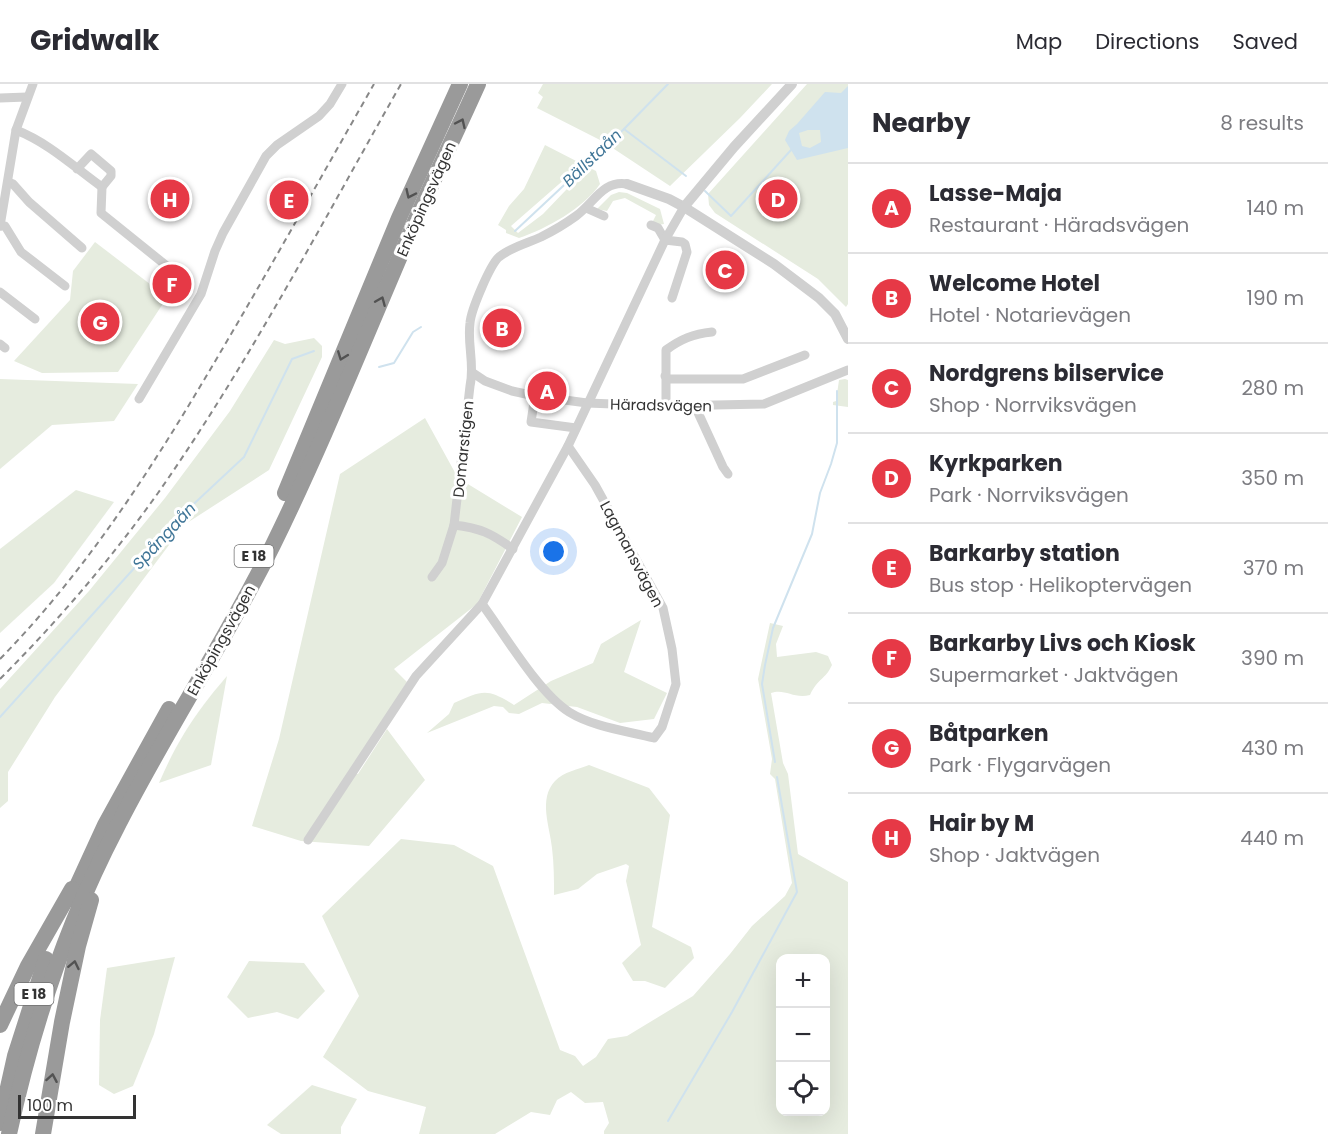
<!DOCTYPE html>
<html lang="en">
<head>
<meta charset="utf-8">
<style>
	body { margin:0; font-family:Poppins,sans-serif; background:#f7f7f7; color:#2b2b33 }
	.controls { position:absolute; right:18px; bottom:18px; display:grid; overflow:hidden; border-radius:12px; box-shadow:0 6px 24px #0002 }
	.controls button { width:54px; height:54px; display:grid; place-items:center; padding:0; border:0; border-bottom:2px solid #e1e1e2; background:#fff; color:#2b2b33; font:30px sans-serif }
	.scale { position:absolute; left:18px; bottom:15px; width:118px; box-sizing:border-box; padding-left:6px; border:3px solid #333; border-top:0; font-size:16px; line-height:21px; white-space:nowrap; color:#333; -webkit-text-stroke:4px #fff; paint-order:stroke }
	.you { position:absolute; left:554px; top:468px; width:21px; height:21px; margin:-15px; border:4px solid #fff; border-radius:50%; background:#1a73e8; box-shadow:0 0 0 9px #1a73e833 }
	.badge { display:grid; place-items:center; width:39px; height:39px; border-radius:50%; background:#e63946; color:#fff; font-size:20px; font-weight:700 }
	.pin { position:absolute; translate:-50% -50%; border:3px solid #fff; box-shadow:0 2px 6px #0006 }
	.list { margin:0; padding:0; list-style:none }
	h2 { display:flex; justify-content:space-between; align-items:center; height:78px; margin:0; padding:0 24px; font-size:26px }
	h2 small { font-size:20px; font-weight:400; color:#7c7c81 }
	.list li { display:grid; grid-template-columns:39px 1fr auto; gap:18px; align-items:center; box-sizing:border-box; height:90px; padding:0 24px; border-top:2px solid #e1e1e2 }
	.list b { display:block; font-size:22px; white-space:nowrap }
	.list p { margin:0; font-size:20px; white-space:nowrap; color:#7c7c81 }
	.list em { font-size:20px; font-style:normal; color:#7c7c81 }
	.icon { flex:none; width:33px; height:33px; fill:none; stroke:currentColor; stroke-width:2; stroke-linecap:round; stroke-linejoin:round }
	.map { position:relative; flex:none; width:848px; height:1050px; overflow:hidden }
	header { display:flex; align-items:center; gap:36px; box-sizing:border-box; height:84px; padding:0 30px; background:#fff; border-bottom:2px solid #e1e1e2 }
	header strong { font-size:28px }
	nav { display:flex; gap:33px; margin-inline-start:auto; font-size:21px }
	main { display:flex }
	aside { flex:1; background:#fff }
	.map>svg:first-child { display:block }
	.green { fill:#e6ecdf; fill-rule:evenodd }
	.water { fill:#cfe2ee; fill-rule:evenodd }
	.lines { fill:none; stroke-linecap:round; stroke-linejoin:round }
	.stream { stroke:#cfe2ee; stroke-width:2 }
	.minor { stroke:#d0d0d0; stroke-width:9 }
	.tertiary { stroke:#d0d0d0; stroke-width:10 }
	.motorway { stroke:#9a9a9a; stroke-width:16 }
	.rail { stroke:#888; stroke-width:2; stroke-dasharray:6 4.5; stroke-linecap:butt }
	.oneway { stroke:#525252 }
	.labels { text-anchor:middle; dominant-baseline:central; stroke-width:6; stroke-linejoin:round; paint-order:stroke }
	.shield { fill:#fff; stroke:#707070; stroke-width:1.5 }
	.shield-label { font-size:14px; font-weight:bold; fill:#333 }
	.street-label { font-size:15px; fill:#333; stroke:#fff }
	.water-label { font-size:16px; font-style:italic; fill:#3f7597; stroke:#fff }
</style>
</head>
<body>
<header>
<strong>Gridwalk</strong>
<nav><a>Map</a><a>Directions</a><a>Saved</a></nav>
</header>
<main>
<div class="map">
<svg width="848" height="1050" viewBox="0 0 848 1050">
	<rect width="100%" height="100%" fill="#fff"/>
	<!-- green -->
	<g class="green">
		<polygon points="543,0 772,0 740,34 670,102 602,57 537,24 543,13 538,9"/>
		<polygon points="807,0 848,0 848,220 846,223 818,195 715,129 709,121 708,110"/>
		<path d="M545,61L582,80L511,142L518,149L543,130L588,83L596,87L600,100C584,124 546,145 519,154L506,149V146L498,141L509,122L524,105Z"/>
		<polygon points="619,108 627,109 660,125 664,140 657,141 653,137 656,131 625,114 613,117 607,127 597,125 611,111"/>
		<polygon points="95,158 159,207 164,218 118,288 42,289 14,277 70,216 73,187"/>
		<polygon points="314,254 322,262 322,273 269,386 184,441 55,613 8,688 8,717 0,724 0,605 89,507 165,414 230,327 274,256 285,260"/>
		<polygon points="0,295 138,300 114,337 52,341 0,385"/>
		<polygon points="845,295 848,296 848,323 833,321 833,318 836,317 839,296"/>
		<polygon points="425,334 458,394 522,433 477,520 394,585 407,598 351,689 358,690 387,645 425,696 369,762 301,757 252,742 279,655 340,390"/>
		<polygon points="76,406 114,418 54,499 0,549 0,465"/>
		<path d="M641,536L624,588L667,609L654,635L620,639L577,623L542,619L519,630L509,629L503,623L494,622L427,649L449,630L454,619C482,607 486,603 514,621L551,597L593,579L601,560Z"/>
		<path d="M770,539L783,542L776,560L777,573L816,568L828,572L832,581C825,596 818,594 810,611C793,615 785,604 771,609L783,679L788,690L798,770L848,798V1050H604V1047L609,1039L603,1018L585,1019L571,1008L557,1016L550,1031L531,1028L495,1050H419L426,1023L368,1007L323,973L359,912L322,832L401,755L454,761L493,782L560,966L575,972L583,982L596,973L608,955L627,952L693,912L730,870L752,842L785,812L792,799L775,695L770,690L772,675L758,595ZM780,874H826V1028H780Z"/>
		<path d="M227,592L211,681L159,699C178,655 196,628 227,592Z"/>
		<path d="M589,681L649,704L670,731L652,843L691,863L694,874L665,904L645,897H633L622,879L641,861L626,797L629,782L626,780L597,790L578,805L554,811C554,796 554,780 552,764C550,743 538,715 555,697C563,688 579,685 589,681Z"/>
		<polygon points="175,873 154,950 133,1002 114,1010 99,1001 100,936 107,884"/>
		<polygon points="249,877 304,879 325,907 298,935 277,928 248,934 227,913"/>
		<polygon points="312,1001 357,1015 341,1043 341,1050 281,1050 267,1041"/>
	</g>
	<!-- water -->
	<path class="water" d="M848,2V64L797,76L785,56L789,47L797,40L825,8L841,9ZM808,46H820L821,58L810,64L802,62L799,49Z"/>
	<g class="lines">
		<!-- stream -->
		<g class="stream">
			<polyline points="624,45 686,92"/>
			<polyline points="705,107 731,132 791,66"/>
			<polyline points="515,147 624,45 668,0"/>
			<polyline points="379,283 394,279 413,248 421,243"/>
			<polyline points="0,633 183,430 244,373 292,275 314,267"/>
			<polyline points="775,678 762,600 765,581 773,544 812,450 820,409 831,380 837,359 837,307"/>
			<polyline points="668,1037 732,928 797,808 777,693"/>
		</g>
		<!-- minor -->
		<g class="minor">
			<polyline points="0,14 27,13"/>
			<path d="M16,46C49,59 74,83 102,103L111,92V87L91,70L77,85"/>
			<polyline points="8,98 13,100 29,118 82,164"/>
			<polyline points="102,103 101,129 178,191"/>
			<polyline points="586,124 604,132"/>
			<polyline points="651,141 658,144 665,156"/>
			<polyline points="0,142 16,46 33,0"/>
			<polyline points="0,142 5,142 21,168 65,202"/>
			<polyline points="665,156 682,158 685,160 687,168 672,214"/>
			<polyline points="0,208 35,235"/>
			<polyline points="0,260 5,264"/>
			<polyline points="473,289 485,297 512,307 535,312 587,319 666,322 764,320 848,286"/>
			<polyline points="665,292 668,295 743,295 805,271"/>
			<polyline points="535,312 531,338 576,344"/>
			<polyline points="139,315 201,210 215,167 223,149 266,72 277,61 319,32 330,20 342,0"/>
			<path d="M666,322V266C681,255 693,250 712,248"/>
			<polyline points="695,322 723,383 728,390"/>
			<path d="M513,465C491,449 480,444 454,441L470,302C475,280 467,261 470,239C471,226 490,181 499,173C511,163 528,159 541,153C553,147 565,140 576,132C594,119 603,96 627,100"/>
			<polyline points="432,493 442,479 454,441"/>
			<path d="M482,520C505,551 538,608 569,628C593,643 627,647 654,654L662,643L676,600L672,565L663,524L595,401L568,362"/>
			<polyline points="308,756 416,592 482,520 568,362 665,156 684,123"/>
		</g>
		<!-- tertiary -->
		<g class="tertiary">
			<polyline points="627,100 669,115 684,123 774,180 819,214 835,230 848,255"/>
			<polyline points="684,123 734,63 792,0"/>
		</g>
		<!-- motorway -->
		<g class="motorway">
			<polyline points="285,409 399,134 460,0"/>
			<polyline points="71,815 105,741 169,625"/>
			<polyline points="0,941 28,882 72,805"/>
			<polyline points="0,1039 15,972 46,875"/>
			<path d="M9,1050C32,944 66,841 116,745C165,648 225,558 273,461C324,357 367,248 413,142C434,94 457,47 478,0"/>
			<polyline points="43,1050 62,938 78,862 91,816"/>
		</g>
		<!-- rail -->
		<g class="rail">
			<path d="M0,575C92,481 161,370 227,257C277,172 325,86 374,0"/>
			<path d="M0,595C57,538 111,475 158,409C249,279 323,137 401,0"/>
		</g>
	</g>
	<!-- one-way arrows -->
	<defs><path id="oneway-chevron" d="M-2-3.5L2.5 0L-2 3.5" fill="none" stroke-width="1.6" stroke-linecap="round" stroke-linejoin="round" transform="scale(1.5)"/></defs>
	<g class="oneway">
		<use href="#oneway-chevron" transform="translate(461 39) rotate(-65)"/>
		<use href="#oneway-chevron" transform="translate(410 110) rotate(115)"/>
		<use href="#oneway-chevron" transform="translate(381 217) rotate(-67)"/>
		<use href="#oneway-chevron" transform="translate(342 272) rotate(111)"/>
		<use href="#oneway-chevron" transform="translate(74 881) rotate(-78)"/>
		<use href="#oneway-chevron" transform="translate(52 994) rotate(-80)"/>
	</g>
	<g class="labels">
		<!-- shield labels -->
		<g class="shield">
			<rect x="234.5" y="461" width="39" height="22" rx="4.5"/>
			<rect x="14.5" y="899" width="39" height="22" rx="4.5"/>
		</g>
		<g class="shield-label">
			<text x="254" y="472">E 18</text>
			<text x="34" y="910">E 18</text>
		</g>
		<!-- street labels -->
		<g class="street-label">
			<text transform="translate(426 115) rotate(-66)">Enköpingsvägen</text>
			<text transform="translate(661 321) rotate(1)">Häradsvägen</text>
			<text transform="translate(463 365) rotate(-84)">Domarstigen</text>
			<text transform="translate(632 470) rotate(62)">Lagmansvägen</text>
			<text transform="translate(221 556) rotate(-61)">Enköpingsvägen</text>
		</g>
		<!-- water labels -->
		<g class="water-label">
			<text transform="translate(592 74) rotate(-44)">Bällstaån</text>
			<text transform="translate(164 452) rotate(-47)">Spångaån</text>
		</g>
	</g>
</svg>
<div class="controls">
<button>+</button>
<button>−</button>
<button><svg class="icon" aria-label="locate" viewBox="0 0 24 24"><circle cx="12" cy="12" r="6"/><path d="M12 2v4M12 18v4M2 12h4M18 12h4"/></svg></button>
</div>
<div class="scale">100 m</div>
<div class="you"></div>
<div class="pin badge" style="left:547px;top:307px">A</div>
<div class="pin badge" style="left:502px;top:244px">B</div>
<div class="pin badge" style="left:725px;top:186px">C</div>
<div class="pin badge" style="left:778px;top:115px">D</div>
<div class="pin badge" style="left:289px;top:116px">E</div>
<div class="pin badge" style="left:172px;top:200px">F</div>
<div class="pin badge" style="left:100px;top:238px">G</div>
<div class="pin badge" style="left:170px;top:115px">H</div>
</div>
<aside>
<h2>Nearby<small>8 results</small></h2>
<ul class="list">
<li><span class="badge">A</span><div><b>Lasse-Maja</b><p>Restaurant · Häradsvägen</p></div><em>140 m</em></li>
<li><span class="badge">B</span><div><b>Welcome Hotel</b><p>Hotel · Notarievägen</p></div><em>190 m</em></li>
<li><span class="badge">C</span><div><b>Nordgrens bilservice</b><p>Shop · Norrviksvägen</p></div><em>280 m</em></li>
<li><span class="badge">D</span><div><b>Kyrkparken</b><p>Park · Norrviksvägen</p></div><em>350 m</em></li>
<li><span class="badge">E</span><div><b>Barkarby station</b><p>Bus stop · Helikoptervägen</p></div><em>370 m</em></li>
<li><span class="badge">F</span><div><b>Barkarby Livs och Kiosk</b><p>Supermarket · Jaktvägen</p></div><em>390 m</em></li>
<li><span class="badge">G</span><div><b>Båtparken</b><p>Park · Flygarvägen</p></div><em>430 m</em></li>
<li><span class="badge">H</span><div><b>Hair by M</b><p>Shop · Jaktvägen</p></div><em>440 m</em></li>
</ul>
</aside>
</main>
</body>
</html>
